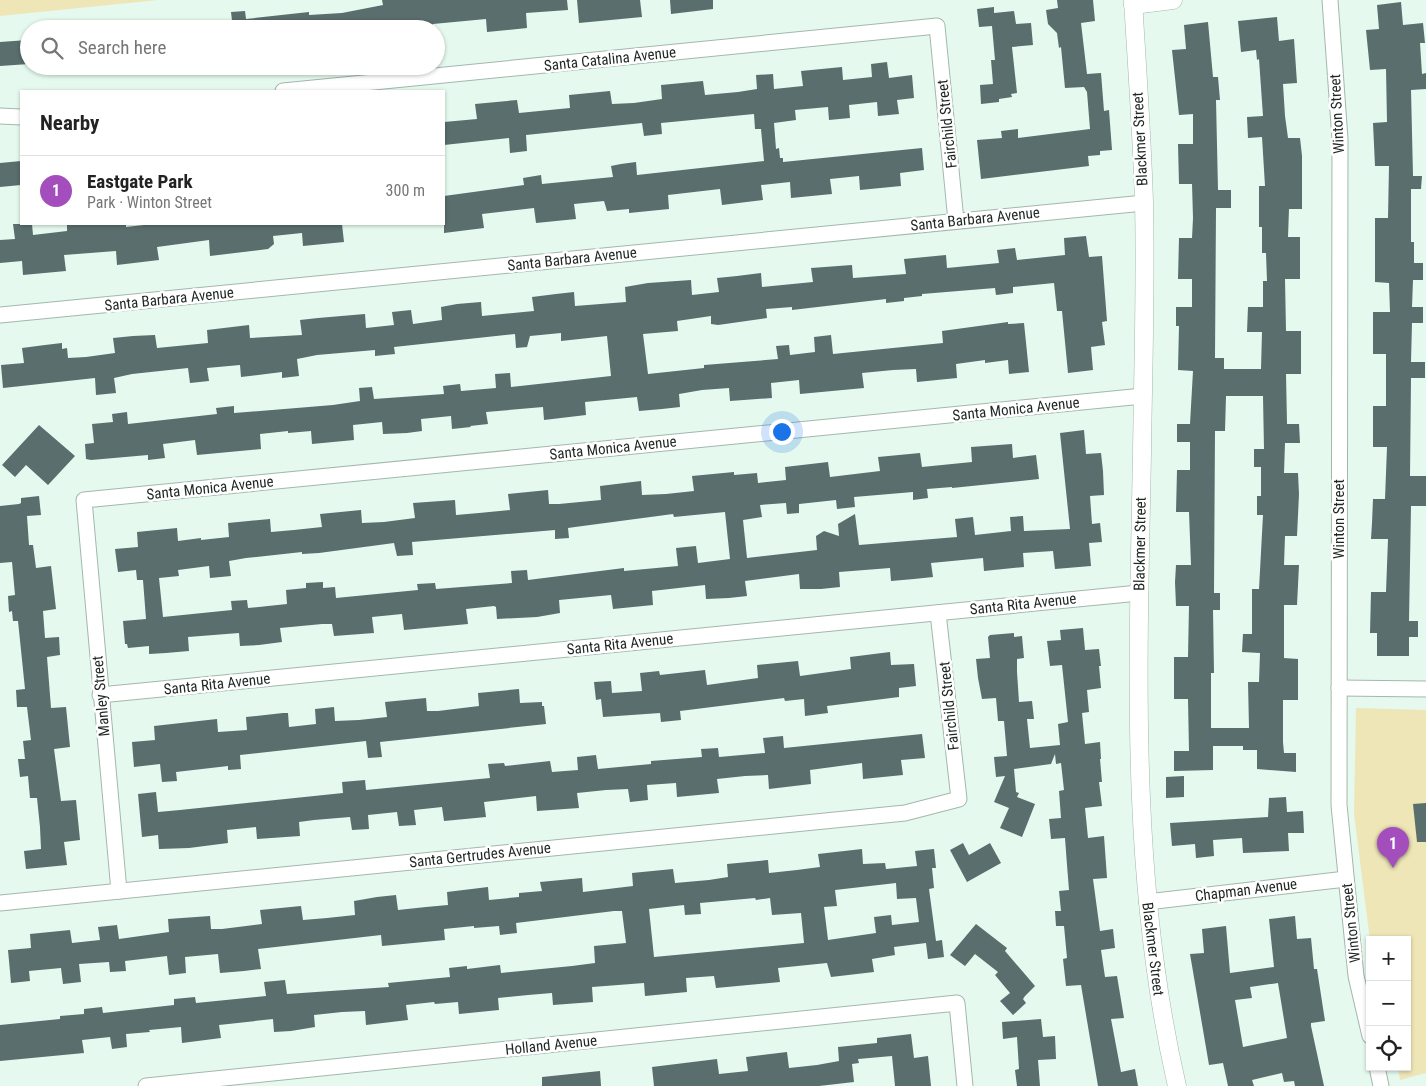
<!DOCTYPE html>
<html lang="en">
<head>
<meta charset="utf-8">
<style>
	body { margin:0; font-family:"Roboto Condensed",sans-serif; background:#f2f2f2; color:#222 }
	.controls { position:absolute; right:15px; bottom:15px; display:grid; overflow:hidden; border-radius:0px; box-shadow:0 1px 4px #0004 }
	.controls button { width:45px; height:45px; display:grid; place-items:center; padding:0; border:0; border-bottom:1px solid #e0e0e0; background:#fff; color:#222; font:25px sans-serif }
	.you { position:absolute; left:781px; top:431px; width:18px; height:18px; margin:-12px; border:4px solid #fff; border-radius:50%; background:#1a73e8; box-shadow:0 0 0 8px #1a73e833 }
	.badge { display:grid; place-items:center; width:32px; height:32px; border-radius:50%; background:#a34ebc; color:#fff; font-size:16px; font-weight:700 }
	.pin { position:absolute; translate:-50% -41px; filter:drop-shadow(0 1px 2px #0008) }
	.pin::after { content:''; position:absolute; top:26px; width:18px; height:15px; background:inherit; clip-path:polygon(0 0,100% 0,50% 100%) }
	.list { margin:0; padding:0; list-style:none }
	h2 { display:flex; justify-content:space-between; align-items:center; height:65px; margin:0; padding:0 20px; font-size:21px }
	h2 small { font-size:16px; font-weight:400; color:#767676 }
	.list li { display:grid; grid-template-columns:32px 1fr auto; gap:15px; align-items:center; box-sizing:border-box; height:70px; padding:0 20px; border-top:1px solid #e0e0e0 }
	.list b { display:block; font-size:19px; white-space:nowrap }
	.list p { margin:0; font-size:16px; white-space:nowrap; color:#767676 }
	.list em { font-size:16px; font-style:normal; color:#767676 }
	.icon { flex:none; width:28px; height:28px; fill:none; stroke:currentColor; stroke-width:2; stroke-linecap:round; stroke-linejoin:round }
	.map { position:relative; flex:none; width:1426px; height:1086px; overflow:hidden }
	.search { position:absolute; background:#fff; box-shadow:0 1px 4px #0004; left:20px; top:20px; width:425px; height:55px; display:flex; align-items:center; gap:12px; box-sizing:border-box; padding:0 18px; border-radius:28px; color:#767676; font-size:19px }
	.panel { position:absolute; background:#fff; box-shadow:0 1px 4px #0004; left:20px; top:90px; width:425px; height:135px; border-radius:0px }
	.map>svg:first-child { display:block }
	.green { fill:#eee6b7 }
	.building { fill:#596e6d; fill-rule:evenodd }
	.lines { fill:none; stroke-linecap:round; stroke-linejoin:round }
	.minor-casing { stroke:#a4b7ad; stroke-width:17 }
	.tertiary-casing { stroke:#a4b7ad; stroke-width:19 }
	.minor { stroke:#fff; stroke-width:15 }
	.tertiary { stroke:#fff; stroke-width:18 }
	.labels { text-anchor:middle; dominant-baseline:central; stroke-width:5; stroke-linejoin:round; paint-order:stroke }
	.street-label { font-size:15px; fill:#1e2622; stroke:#fff }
</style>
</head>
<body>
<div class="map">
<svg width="1426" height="1086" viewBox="0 0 1426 1086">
	<rect width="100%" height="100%" fill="#e5f9ee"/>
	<!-- green -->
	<g class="green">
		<polygon points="0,0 158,0 0,16"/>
		<polygon points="1356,708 1426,710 1426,1073 1400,1080 1398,1067 1407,1067 1407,940 1370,940 1354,814"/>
	</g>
	<!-- building -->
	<g class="building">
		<polygon points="382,0 567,0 568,10 526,13 527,28 487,32 486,19 433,24 433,29 233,29 231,12 245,11 246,19 309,12 309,15 342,13 383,5"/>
		<polygon points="577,0 640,0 642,17 579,23"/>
		<polygon points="670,0 713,0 713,9 671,14"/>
		<polygon points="1057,0 1093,0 1095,21 1081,23 1087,74 1101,73 1104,111 1109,110 1112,150 1100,151 1100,155 1088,156 1089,166 981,179 977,140 1002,138 1001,131 1018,129 1018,138 1090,129 1087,92 1084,87 1065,88 1061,47 1059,48 1057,33 1048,24 1046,10 1058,8"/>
		<polygon points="1401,2 1403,25 1423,23 1425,43 1420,43 1422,74 1426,73 1426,89 1411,90 1413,176 1422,176 1421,189 1411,189 1411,242 1414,242 1414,263 1423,263 1423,280 1413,280 1412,307 1423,307 1423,323 1412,323 1411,362 1425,362 1425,378 1411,378 1410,476 1426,476 1426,506 1411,506 1409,621 1418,621 1418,637 1409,637 1409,656 1377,656 1377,633 1370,633 1371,592 1386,592 1388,539 1371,539 1372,523 1373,499 1385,499 1387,447 1373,447 1373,406 1386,406 1386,354 1373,354 1373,312 1390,312 1389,283 1375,282 1375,218 1388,218 1389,166 1375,166 1373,123 1387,122 1386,69 1370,70 1366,30 1379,29 1377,5"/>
		<polygon points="994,7 994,13 1014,11 1016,24 1031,23 1033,45 1012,47 1017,93 1011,94 1012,97 999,99 999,102 981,104 980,85 993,84 991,60 995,60 992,26 979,27 977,9"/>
		<path d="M1277,17L1279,41L1294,39L1297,83L1283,84L1285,116L1288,138H1300L1302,156V209H1289L1288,237H1300V279H1285L1286,331H1301V374H1286L1287,424H1299L1300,443H1285L1284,473H1298L1299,494L1297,536H1285L1284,565H1299L1297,605H1284V658L1298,659V700H1283V742L1284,753H1296V772L1257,769V750H1243V746H1213V770L1174,771V751H1189L1188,699H1174V657H1188L1189,606H1176L1175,582L1176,565H1191L1189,512H1176L1177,470H1190V442H1177V424H1190L1193,371L1178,370L1179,326H1176V307H1192V279H1178L1179,238H1192L1193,218L1192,184H1179L1178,144H1193V114L1179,115L1172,50L1186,49L1184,25L1208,22L1213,77H1218L1220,100H1216L1218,190H1231V208H1216L1215,358H1224V369H1261L1262,332H1247L1248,307H1263V281H1267L1266,253H1262V227H1259V186H1265L1262,137L1248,138L1247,117L1263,116L1259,59L1257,60L1256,50L1241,52L1238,21ZM1226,396H1263L1264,449H1254V467H1261V496H1257V515H1263L1259,589H1252V634H1243L1242,652L1260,653L1259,682H1248L1249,728H1211V673H1214L1213,610H1220V593H1214L1215,431H1225Z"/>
		<polygon points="28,40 29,64 0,66 0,42"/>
		<polygon points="887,62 889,78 912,75 914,98 897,100 899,114 878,116 877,102 849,105 850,118 829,120 828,107 795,110 796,120 774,123 776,149 779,148 780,158 783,158 783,162 922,148 924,170 900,173 901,186 860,190 859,176 830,179 832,194 791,198 790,182 761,185 763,200 722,205 720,189 668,195 669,209 629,213 629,209 607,211 604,201 574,204 576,219 536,223 534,208 482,214 484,228 444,233 444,196 524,185 523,178 541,175 542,184 613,177 611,166 621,164 636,162 637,175 764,161 761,129 755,129 754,114 661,123 662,134 644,136 642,123 526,135 527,151 510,153 509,138 444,145 444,122 477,119 475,104 517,100 519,113 570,108 569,95 610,91 612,104 634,103 662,99 661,85 703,81 705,95 738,92 757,89 756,75 773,74 774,89 803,86 801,71 842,67 843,80 872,77 871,64"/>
		<polygon points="21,161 21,185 0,187 0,163"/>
		<polygon points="13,224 32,224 33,235 67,231 67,224 126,224 126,227 153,224 342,224 344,242 303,246 302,233 273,236 274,244 268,249 210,256 209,240 157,247 159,260 117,265 116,251 64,255 66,271 23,275 22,261 0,263 0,240 15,239"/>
		<polygon points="1086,236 1089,257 1102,256 1107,321 1102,322 1105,345 1091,347 1093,370 1068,373 1062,311 1057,311 1054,283 1013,287 1013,293 996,295 995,288 922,294 922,296 904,298 904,301 886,303 886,299 792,310 792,307 766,309 767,318 718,325 711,324 711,316 677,321 678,331 643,334 648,374 704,368 704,365 778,359 776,346 789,345 790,355 815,352 814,337 831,335 833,354 943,343 942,331 1008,322 1008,324 1024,323 1029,372 1009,374 1008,360 985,363 985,360 956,364 957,378 917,382 916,369 893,370 862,373 864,388 800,394 799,380 771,383 772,398 730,401 729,388 702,390 679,394 680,407 662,409 639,411 637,397 585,402 586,415 544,420 543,407 486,412 488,424 470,426 471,427 452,429 451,416 421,419 422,431 407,433 383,434 382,422 353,425 354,440 312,444 311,431 288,433 288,431 260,434 261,449 197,455 195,440 163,444 165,458 148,460 148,455 91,460 86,459 85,444 94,443 92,424 113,422 112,414 127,412 128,424 217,414 216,408 234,406 234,413 333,405 360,401 359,388 372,387 374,399 444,394 443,386 460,384 461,391 496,388 495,374 510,373 511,387 611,376 607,336 561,341 561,333 530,336 527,347 516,348 515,334 394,347 395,354 375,356 375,350 317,355 297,359 299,376 282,378 282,372 241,377 240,365 207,368 209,381 190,383 188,368 132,374 114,378 116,393 96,395 95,378 3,388 1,365 24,363 22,348 45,345 62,343 62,349 67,348 68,358 86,357 115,353 113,338 133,336 155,335 157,348 208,343 207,330 249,325 250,338 302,335 300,320 318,318 365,314 366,328 394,325 392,312 411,310 413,324 442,320 441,307 457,304 481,302 482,316 534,311 532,297 556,294 574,292 575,306 626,302 625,287 648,283 691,280 692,295 719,292 717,278 737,276 761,273 762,287 813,282 811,268 852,265 853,278 906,274 904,259 946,255 947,268 999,263 997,250 1015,248 1017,260 1065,255 1064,238"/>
		<polygon points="39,425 75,456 48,485 26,465 15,477 2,465"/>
		<path d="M1084,430L1086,454L1101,453L1103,471L1104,495L1090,496L1092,524L1100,523L1102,542L1089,543L1091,566L1055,569L1053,551L1023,553L1024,567L984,571L983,558L931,563L933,577L914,579L891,581L890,568L839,572L840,587L821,589H800L799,574L745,581L747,596L729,598L706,599L705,585L652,591L653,605L613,609L611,595L559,600L560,613L537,617L497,619L496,607L494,606L466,609L468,624L404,630L402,614L372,617L374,633L334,636L332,624H322L280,628L282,642L259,645L240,646L239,633L188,637L189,651L166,653L149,654V646L128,648L127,644H125L123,621L146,619L143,580H137L136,570L118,572L115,549L138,547L137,532L177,528L178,541L201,538V540L229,537L228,523L270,519L271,532L294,530L322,527L320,514L361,510L362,523L384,522L415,518L413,503L455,500L456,515L479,513L510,510L508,494L548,490L549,504H559L601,500L600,486L641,481L642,495L666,494L694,491L692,476L734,472V475L757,473L758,483L786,480L785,467L828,462L830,477L880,471L878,457L920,453L922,467L972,462L971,447L1012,444L1013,458L1036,455L1039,479L952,488V487L927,489L928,498L913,500V492L854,497L855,507L837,509L836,500L799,504V513L787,514L786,503L760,505L762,517L743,520L747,558L817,550L816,536L824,531L839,536L838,524L855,514L859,545L957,537L955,519L973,517L975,535L1011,531L1010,517L1023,516L1024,531L1070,529L1060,433ZM725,512L730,559L698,563L696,546L676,548L678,566L624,571V568L528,580L527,570L511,571L512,583L436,589L435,583L417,584L418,590L346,597L336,598L335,587L323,588V582L306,583V588L286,590L287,604L248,608L247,600L231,601L232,610L163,617L159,578L179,576L178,570L209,566L210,578L231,576L229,561L246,558L302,552V554L319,553L394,543L397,556L413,555L412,542L555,530V539L569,538L568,528L575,527L673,514L674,517Z"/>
		<polygon points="39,496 41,515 27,516 29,545 33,545 36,568 51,566 56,609 43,611 45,638 59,637 60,655 47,657 51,708 66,707 70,747 54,749 61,801 76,800 80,840 64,842 67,865 26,869 24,851 41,849 40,827 37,798 30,798 28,776 20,777 18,759 25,759 23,741 31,740 27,707 17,707 16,690 25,689 18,621 13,621 12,611 9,612 8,596 15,595 12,562 0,563 0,506 19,504 21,503 21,498"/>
		<polygon points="1083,628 1085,650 1099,649 1101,666 1099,666 1101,688 1087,690 1089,712 1082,713 1085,744 1100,742 1101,759 1100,759 1102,782 1099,782 1102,806 1085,808 1088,838 1104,836 1107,878 1093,879 1100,931 1113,929 1115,948 1101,950 1105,977 1117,976 1124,1018 1111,1019 1121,1072 1135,1069 1138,1086 1098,1086 1081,985 1066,986 1063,959 1067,958 1064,926 1056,926 1055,911 1061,911 1059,891 1069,890 1067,865 1065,838 1051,839 1049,819 1061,818 1059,791 1064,790 1061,763 1056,764 1055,754 1051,764 1014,769 1016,792 1019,793 1017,797 1035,804 1022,837 1000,828 1009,808 994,802 1005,776 996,777 994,757 1007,756 1004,721 998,721 996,698 982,699 978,678 976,659 990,658 988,637 990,635 1014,633 1014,637 1022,636 1024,658 1017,659 1017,672 1019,702 1032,701 1034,719 1027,719 1030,748 1060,745 1058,724 1068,722 1062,665 1050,666 1047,641 1061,640 1060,630"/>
		<polygon points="890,652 891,665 914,664 916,686 899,688 899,697 827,706 828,713 805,716 804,699 785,701 784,698 680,711 681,720 661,722 660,713 603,717 601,699 596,700 594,682 611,681 612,693 642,691 640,673 659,671 660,675 705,670 707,685 758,678 757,665 798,661 800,676 851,669 850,657"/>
		<polygon points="519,689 520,703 542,702 542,706 544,706 546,724 380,742 382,757 368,758 366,741 240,755 241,769 228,770 228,766 176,772 177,781 162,782 160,764 134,767 132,742 155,740 154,726 217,719 218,732 247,730 246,717 283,713 288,713 289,727 316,724 315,709 334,707 335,721 359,720 387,717 385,702 426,698 427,711 438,711 479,706 478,693"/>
		<polygon points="922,734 925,758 901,760 903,775 863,779 862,763 810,770 811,784 769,789 768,775 745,776 717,779 719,793 677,797 676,783 647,785 648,800 630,802 628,789 606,790 577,793 579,808 537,811 536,796 484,802 486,817 444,821 442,807 414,810 416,825 399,826 397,812 368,815 369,829 352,830 350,817 314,820 299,822 300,836 257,839 256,827 227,830 228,843 189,848 159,849 158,835 142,837 138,794 156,792 158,812 180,810 343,793 342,782 365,780 366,790 490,778 488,764 504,763 505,766 550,761 552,772 578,770 577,757 596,755 598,769 651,764 651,761 702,757 701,749 718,748 719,757 765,753 763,738 783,736 784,748"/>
		<polygon points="1184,776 1184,797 1166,798 1166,777"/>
		<polygon points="1286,797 1287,812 1303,811 1304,833 1288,833 1289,851 1243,853 1242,838 1213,840 1214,856 1196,858 1195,844 1172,846 1170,823 1268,817 1269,798"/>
		<polygon points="1426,803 1426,842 1417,842 1413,804"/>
		<polygon points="963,843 969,855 990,843 1001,863 967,882 950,850"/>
		<path d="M862,849L863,864L885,863L886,869L917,866L915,851L934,849L936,868H932L934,888L929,889L936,941L942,940L944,957L928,959L926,943L894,947L895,955L872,959L874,972L831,977L827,963L778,968L780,982L716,988L714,976L686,978L687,992L645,996L644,983L592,987L593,1002L553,1005L552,993L528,995L498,998L499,1010L459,1014L458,1002L435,1004L434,1002L406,1005L408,1020L366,1025L365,1011L342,1012L314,1015L315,1027L291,1031L274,1032L273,1019L219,1025L221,1038L182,1043L181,1027L149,1030L150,1032L126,1034L127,1047L112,1049L110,1037L82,1040L84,1053L0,1061V1025L60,1019V1016L84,1014V1009L102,1007L103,1013L174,1005V999L195,997L196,1003L266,996L264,982L285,980L287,994L389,987L388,983L450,977L449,968L467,966V969L500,965L501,973L572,966L595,963L594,946L626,943L622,911H614L516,923L517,933L500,935L499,926L474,928V926L444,929L445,940L382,946L381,935L258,949L261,969L244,971L220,973L218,954L185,957L186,973L169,975L167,956L125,961L126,971L110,972L109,962L79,964L81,982L63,984L61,968L29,971L30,981L11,983L8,950L31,948L30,934L70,930L72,943L100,940L98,927L117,925L119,939L169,932L168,919L210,916L211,929H222L262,924L260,910L301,906L303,920L327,918L355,915L354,901L377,897L396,895L398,910L426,907L448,905L447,892L488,887L489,900L519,897V893L542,891L540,882L582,878L583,892L633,886L632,873L673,869L675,883L709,880L728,877L727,864L768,860L769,873L797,870L820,867L818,854ZM896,883L897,899L916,898L919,922L892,925L891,915L874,917L876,933L828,940L824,907L837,906L835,890ZM755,898L756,900L770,898L772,915L801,913L804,943L654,957L649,909L684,905L685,915L701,914L700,903Z"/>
		<path d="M1295,916L1297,939L1311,938L1314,969H1317L1325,1021L1311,1023V1026L1324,1086H1295L1294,1081L1284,1082L1282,1073L1252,1080L1254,1086H1228L1223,1063L1209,1065L1190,954L1204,953L1202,929L1226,926L1230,973L1274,967L1269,919ZM1278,983L1287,1038L1243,1047L1235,1000L1252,998L1250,987Z"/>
		<polygon points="976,924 1007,948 1005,951 1035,986 1025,996 1023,999 1026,1003 1013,1015 1000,1001 1010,993 995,975 998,972 975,954 965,966 950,955"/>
		<polygon points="1041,1019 1043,1037 1055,1036 1056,1059 1038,1060 1040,1086 1017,1086 1015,1070 1019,1069 1017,1037 1003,1039 1002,1022"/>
		<polygon points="911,1034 914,1058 928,1056 931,1086 895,1086 892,1056 858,1059 859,1063 852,1064 854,1082 819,1086 654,1086 652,1067 717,1059 719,1074 748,1071 746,1057 787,1052 789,1068 817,1065 839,1061 838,1047 877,1043 877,1038"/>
		<polygon points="600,1071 601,1086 542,1086 542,1077"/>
	</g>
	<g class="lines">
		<defs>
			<g id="minor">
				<polyline points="1330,0 1340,139 1339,805 1356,976 1370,1036"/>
				<polyline points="283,91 937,26 956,221"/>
				<polyline points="0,116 21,117"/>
				<polyline points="0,315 1144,203"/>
				<polyline points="1339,688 1426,689"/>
				<polyline points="100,695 1139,593"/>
				<polyline points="119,891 84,500 1143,396"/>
				<polyline points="1147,902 1346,879"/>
				<polyline points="0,903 905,813 959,799 938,613"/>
				<polyline points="1377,1067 1381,1086"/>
				<polyline points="146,1086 957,1003 965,1086"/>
			</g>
			<g id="tertiary">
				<path d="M1133,0C1137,67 1142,135 1144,202C1146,286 1143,370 1142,454C1138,665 1129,879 1177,1086"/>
				<polyline points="1133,5 1173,0"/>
			</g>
		</defs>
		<!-- minor casing -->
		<use href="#minor" class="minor-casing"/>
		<!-- tertiary casing -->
		<use href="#tertiary" class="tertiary-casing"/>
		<!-- minor -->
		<use href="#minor" class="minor"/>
		<!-- tertiary -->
		<use href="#tertiary" class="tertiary"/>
	</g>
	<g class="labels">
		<!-- street labels -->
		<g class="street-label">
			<text transform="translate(610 59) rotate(-6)">Santa Catalina Avenue</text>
			<text transform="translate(1337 114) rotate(-93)">Winton Street</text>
			<text transform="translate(947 124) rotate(-96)">Fairchild Street</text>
			<text transform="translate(1140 139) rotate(-93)">Blackmer Street</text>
			<text transform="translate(975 219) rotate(-6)">Santa Barbara Avenue</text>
			<text transform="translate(572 259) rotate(-6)">Santa Barbara Avenue</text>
			<text transform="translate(169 299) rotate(-6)">Santa Barbara Avenue</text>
			<text transform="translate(1016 409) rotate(-6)">Santa Monica Avenue</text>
			<text transform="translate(613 448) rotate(-6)">Santa Monica Avenue</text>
			<text transform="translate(210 488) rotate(-6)">Santa Monica Avenue</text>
			<text transform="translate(1339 519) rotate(-90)">Winton Street</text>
			<text transform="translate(1140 544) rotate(-89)">Blackmer Street</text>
			<text transform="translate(1023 604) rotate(-6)">Santa Rita Avenue</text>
			<text transform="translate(620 644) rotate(-6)">Santa Rita Avenue</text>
			<text transform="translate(217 684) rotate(-6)">Santa Rita Avenue</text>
			<text transform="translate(101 696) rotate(-95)">Manley Street</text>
			<text transform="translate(949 706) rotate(-96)">Fairchild Street</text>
			<text transform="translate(480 855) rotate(-6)">Santa Gertrudes Avenue</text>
			<text transform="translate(1246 890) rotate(-7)">Chapman Avenue</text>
			<text transform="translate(1351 923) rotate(-96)">Winton Street</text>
			<text transform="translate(1153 949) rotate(83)">Blackmer Street</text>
			<text transform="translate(551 1045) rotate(-6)">Holland Avenue</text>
		</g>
	</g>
</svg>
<div class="controls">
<button>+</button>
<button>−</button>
<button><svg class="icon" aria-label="locate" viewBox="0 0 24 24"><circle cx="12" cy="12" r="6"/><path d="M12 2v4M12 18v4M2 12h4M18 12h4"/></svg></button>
</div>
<div class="you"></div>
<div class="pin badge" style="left:1393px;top:868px">1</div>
<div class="search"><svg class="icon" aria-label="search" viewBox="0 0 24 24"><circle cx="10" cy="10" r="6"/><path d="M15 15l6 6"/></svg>Search here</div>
<section class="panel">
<h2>Nearby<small></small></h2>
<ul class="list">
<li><span class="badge">1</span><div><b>Eastgate Park</b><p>Park · Winton Street</p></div><em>300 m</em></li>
</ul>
</section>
</div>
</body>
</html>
